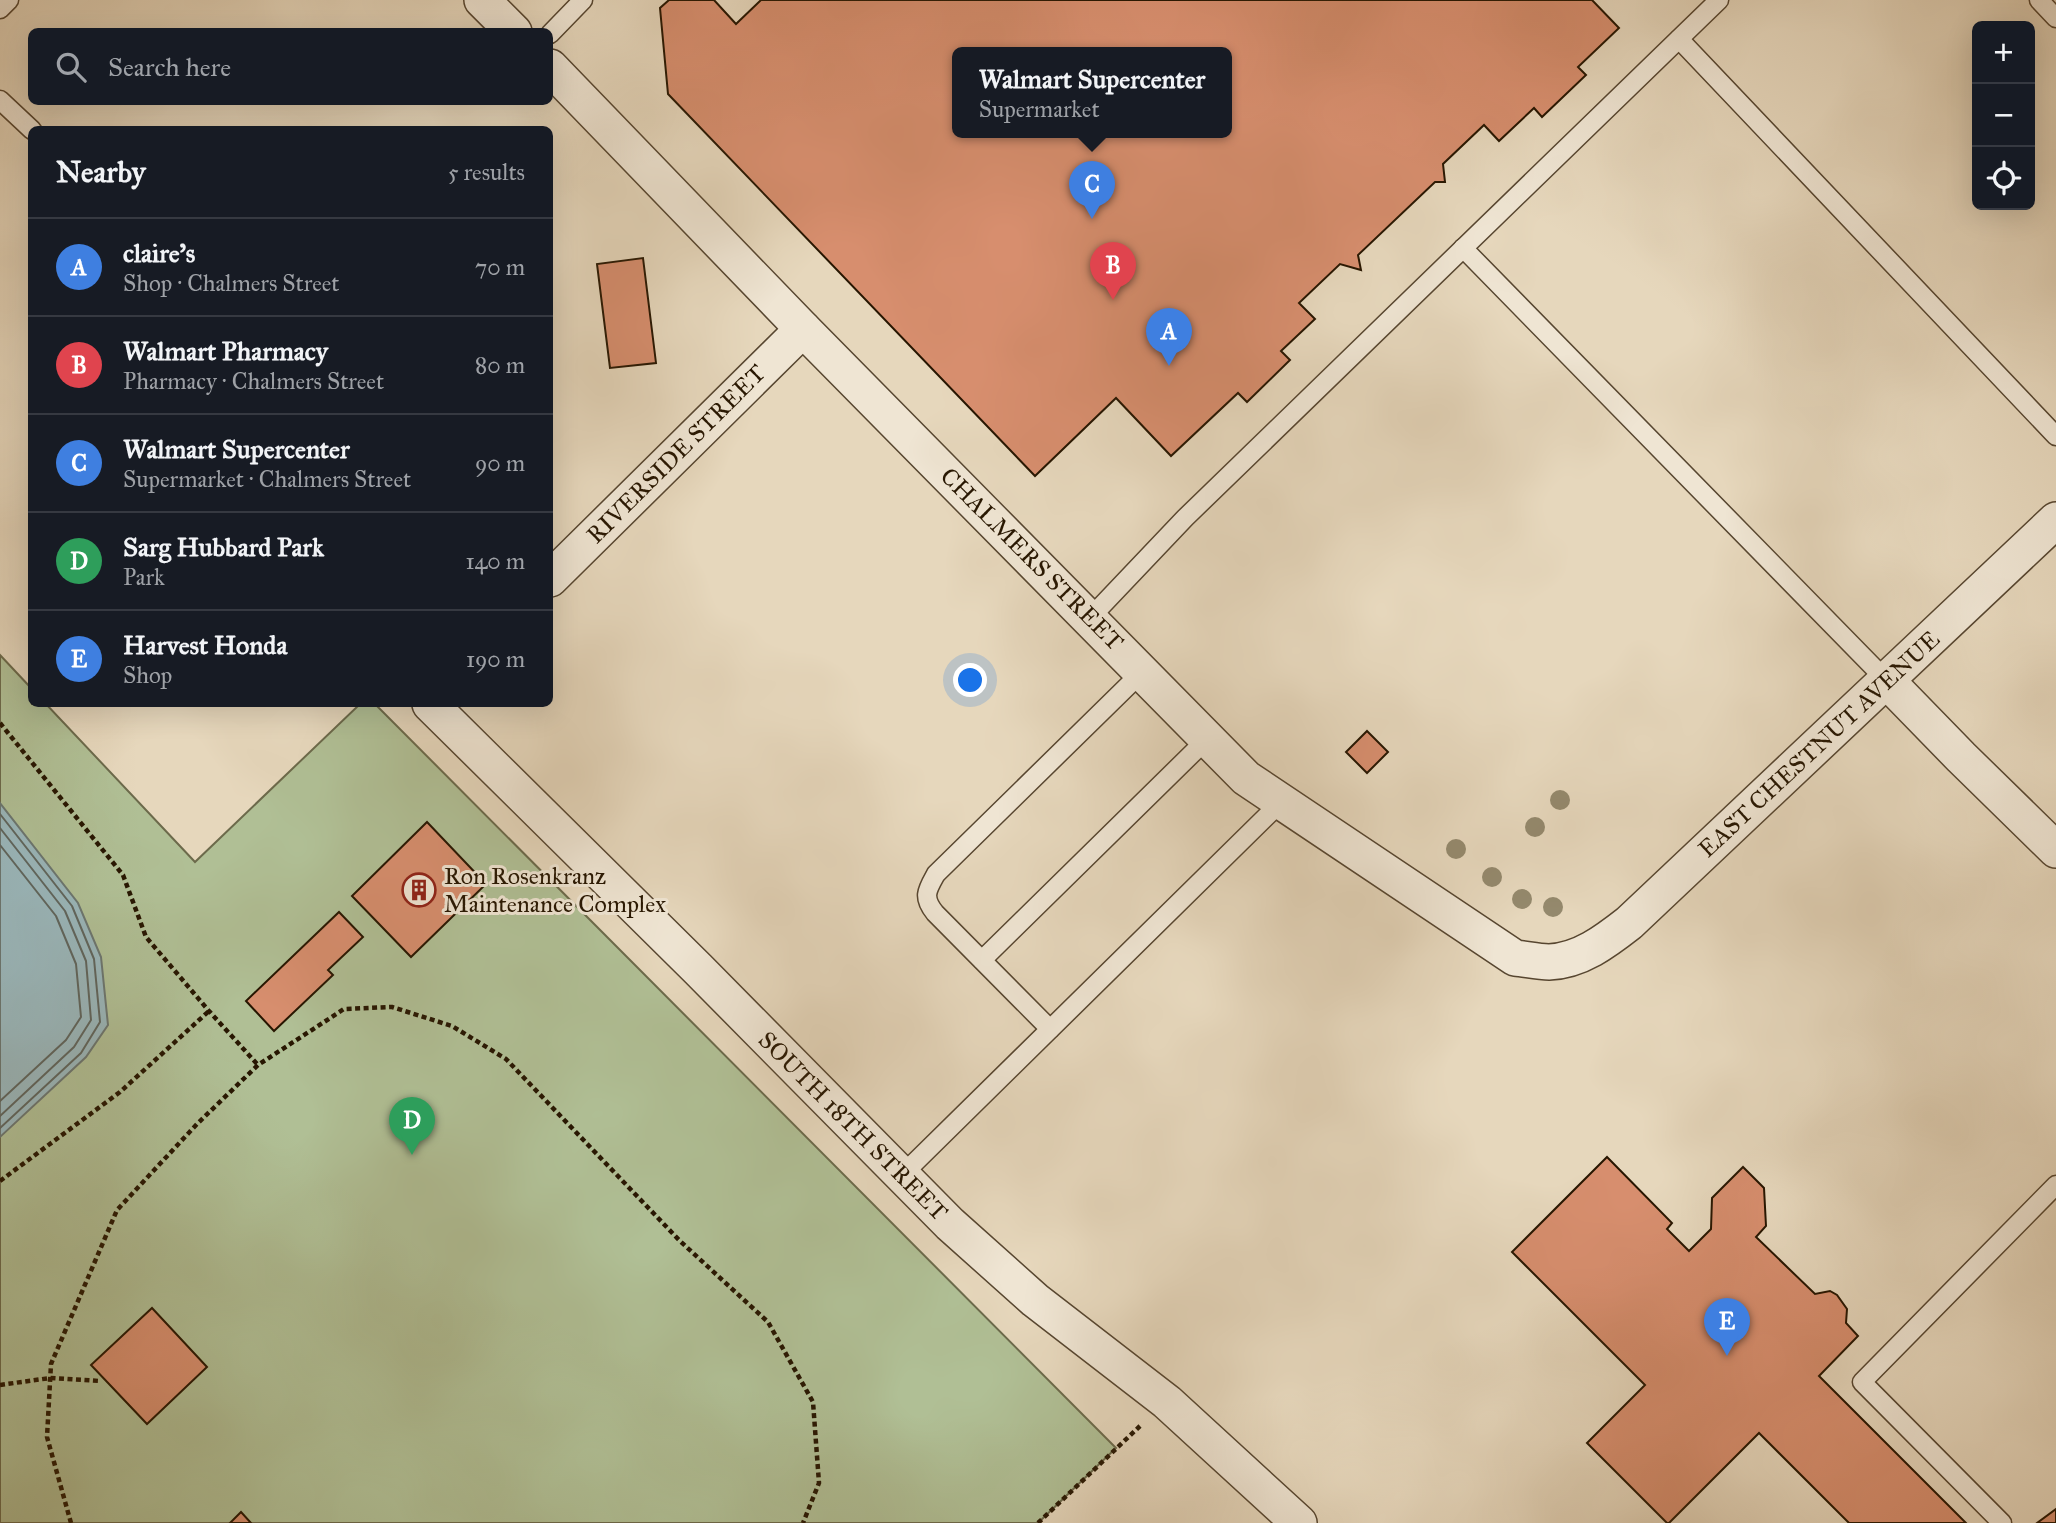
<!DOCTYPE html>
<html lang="en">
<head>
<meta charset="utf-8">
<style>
	body { margin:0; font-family:"IM FELL Great Primer",serif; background:#20242c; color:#f1f3f6 }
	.controls { position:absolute; right:21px; top:21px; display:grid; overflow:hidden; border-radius:10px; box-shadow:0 7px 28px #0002 }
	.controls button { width:63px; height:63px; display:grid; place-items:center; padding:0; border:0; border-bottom:2px solid #363941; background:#171b24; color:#f1f3f6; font:35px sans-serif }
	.you { position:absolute; left:971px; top:681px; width:24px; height:24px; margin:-18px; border:5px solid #fff; border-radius:50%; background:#1a73e8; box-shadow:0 0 0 10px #1a73e833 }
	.badge { display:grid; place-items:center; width:46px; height:46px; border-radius:50%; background:#c59692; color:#fff; font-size:23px; font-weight:700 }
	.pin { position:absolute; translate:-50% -58px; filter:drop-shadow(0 2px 4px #0008) }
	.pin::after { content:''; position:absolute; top:37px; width:24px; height:21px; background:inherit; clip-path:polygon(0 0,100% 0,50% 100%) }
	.popup { position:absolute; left:952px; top:47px; width:280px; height:91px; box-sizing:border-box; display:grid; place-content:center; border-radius:10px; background:#171b24; filter:drop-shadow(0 2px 5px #0005); font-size:23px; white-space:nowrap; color:#9ea1a6 }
	.popup b { font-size:26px; color:#f1f3f6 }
	.popup::after { content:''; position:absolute; left:50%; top:100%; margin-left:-14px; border:14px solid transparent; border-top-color:#171b24 }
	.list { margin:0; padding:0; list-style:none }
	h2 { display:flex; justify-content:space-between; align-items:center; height:91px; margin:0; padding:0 28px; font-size:30px }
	h2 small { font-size:23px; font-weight:400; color:#9ea1a6 }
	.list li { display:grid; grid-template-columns:46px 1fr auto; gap:21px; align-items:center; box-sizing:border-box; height:98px; padding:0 28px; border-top:2px solid #363941 }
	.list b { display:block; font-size:26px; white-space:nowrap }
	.list p { margin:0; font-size:23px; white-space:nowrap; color:#9ea1a6 }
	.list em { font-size:23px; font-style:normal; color:#9ea1a6 }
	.icon { flex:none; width:38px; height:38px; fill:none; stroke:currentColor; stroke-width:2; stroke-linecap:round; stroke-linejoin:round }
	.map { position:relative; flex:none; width:2056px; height:1523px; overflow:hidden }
	.search { position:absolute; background:#171b24; box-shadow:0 7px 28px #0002; left:28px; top:28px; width:525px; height:77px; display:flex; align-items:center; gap:18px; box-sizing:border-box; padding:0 24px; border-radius:10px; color:#9ea1a6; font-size:26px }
	.panel { position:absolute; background:#171b24; box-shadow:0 7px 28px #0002; left:28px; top:126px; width:525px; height:581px; border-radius:10px }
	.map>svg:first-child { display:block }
	.green { fill:#b0bf95; stroke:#6c6a4b; stroke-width:2 }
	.water { fill:#9ab7bb; stroke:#6c7771; stroke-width:2 }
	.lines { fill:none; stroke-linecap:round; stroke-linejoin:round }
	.shore { stroke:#60665e; stroke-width:2 }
	.building { fill:#d78e6e; stroke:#271601; stroke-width:2; fill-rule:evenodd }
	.lane-casing { stroke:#574630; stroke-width:21 }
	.street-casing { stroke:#574630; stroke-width:38 }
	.path { stroke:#271601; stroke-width:4.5; stroke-dasharray:5 3.5; stroke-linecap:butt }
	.lane { stroke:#efe5d3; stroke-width:18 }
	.street { stroke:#efe5d3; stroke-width:35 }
	.tree { fill:#94896d }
	.labels { text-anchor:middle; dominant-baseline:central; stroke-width:6; stroke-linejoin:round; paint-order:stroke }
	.street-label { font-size:24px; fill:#271601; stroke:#efe5d3 }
	.poi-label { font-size:24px; fill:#271601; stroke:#efe5d3; text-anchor:start }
</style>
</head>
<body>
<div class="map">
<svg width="2056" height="1523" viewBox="0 0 2056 1523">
	<rect width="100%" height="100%" fill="#e6d7bc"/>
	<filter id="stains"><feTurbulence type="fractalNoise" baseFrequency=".00286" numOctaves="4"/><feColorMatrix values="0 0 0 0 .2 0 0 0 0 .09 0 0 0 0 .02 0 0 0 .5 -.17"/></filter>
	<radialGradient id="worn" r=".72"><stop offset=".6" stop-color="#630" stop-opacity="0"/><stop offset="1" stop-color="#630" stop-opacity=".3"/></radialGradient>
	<!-- green -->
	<polygon class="green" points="0,655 31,688 32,704 46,704 195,862 360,704 375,704 1116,1448 1038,1523 0,1523"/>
	<!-- water -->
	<polygon class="water" points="0,803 78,903 101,957 108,1025 86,1057 0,1137"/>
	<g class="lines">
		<!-- shore -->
		<g class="shore">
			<polyline points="0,814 72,906 94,959 100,1022 81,1053 0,1128"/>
			<polyline points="0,828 65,911 86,961 91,1020 74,1047 0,1116"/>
			<polyline points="0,845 56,916 76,964 81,1017 66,1040 0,1101"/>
		</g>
	</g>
	<!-- building -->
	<g class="building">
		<path d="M669,0H714L736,24L761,0H1592L1619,28L1578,67L1586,75L1542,117L1534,108L1499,141L1484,125L1443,164L1445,182H1435L1358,255L1361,270L1340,264L1299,303L1315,319L1281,351L1290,360L1247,402L1238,393L1171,456L1116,398L1035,476L668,94L660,8ZM957,53H1227V133H957Z"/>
		<polygon points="643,258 656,363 610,368 597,264"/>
		<polygon points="1367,731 1388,752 1367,773 1346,752"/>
		<polygon points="427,822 486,884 411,957 352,896"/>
		<polygon points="339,912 363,937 328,970 333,975 274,1031 246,1001"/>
		<polygon points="1607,1157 1672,1223 1667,1229 1689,1251 1711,1229 1712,1198 1743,1167 1764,1188 1766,1226 1756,1237 1815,1294 1830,1291 1837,1295 1847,1309 1846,1323 1858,1336 1819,1376 1966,1523 1849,1523 1759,1433 1669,1523 1667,1523 1587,1443 1645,1385 1512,1252"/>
		<polygon points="152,1308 207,1367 147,1424 91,1365"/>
		<polygon points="2056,1509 2056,1523 2037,1523"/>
		<polygon points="241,1512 251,1523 230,1523"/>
	</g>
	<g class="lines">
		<defs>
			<g id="lane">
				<polyline points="2039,0 2056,18"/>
				<polyline points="0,9 9,0"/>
				<polyline points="550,34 583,0"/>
				<polyline points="1679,39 2056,436"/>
				<polyline points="0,100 32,130"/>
				<polyline points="1463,248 1887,681"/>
				<polyline points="1090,618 1185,518 1719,0"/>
				<polyline points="982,960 1208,738"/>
				<path d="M1050,1029L935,913C922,897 927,890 936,874L1142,672"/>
				<polyline points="902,1175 1281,802"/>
				<polyline points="2002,1523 1862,1382 2056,1185"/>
			</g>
			<g id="street">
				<polyline points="482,0 514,32"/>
				<path d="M550,67L803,329L1246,778L1515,958C1526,959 1538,962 1549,962C1580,961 1606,941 1629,923L2056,520"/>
				<polyline points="550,579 803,329"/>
				<polyline points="1887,681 1961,757 2056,850"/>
				<polyline points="430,704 698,969 950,1224 1035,1300 1167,1402 1299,1523"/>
			</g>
		</defs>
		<!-- lane casing -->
		<use href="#lane" class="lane-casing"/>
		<!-- street casing -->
		<use href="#street" class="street-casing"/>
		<!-- path -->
		<g class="path">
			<polyline points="0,723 123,875 146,937 209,1011 258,1065"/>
			<polyline points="0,1181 120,1092 209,1011"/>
			<polyline points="0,1385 50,1378 100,1381"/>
			<polyline points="71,1523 47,1437 51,1364 117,1210 197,1124 258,1065 344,1009 392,1007 452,1026 506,1059 680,1241 768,1322 813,1402 819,1483 803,1523"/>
			<polyline points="1038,1523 1140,1426"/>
		</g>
		<!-- lane -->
		<use href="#lane" class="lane"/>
		<!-- street -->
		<use href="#street" class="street"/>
	</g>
	<!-- trees -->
	<g class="tree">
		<circle cx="1560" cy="800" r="10"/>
		<circle cx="1535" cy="827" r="10"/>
		<circle cx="1456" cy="849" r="10"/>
		<circle cx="1492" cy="877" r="10"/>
		<circle cx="1522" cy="899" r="10"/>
		<circle cx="1553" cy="907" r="10"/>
	</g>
	<!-- icons -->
	<defs>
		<symbol id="building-ring" viewBox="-11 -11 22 22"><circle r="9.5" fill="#efe5d3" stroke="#8f2418" stroke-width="1.5"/><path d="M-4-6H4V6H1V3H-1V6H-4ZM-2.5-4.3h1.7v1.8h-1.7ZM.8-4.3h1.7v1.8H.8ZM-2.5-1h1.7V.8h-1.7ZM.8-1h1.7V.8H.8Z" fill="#8f2418"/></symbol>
	</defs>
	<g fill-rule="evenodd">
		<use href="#building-ring" x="400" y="871" width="38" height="38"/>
	</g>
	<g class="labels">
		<!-- street labels -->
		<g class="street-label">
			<text transform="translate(676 454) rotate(-45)">RIVERSIDE STREET</text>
			<text transform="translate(1032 559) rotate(45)">CHALMERS STREET</text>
			<text transform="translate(1819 744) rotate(-43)">EAST CHESTNUT AVENUE</text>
			<text transform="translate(853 1126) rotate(45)">SOUTH 18TH STREET</text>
		</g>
		<!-- poi labels -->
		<g class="poi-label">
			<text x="444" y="876">Ron Rosenkranz<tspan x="444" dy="28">Maintenance Complex</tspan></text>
		</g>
	</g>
	<rect width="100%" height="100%" filter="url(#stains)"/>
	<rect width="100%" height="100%" fill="url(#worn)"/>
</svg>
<div class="controls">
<button>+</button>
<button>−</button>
<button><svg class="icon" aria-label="locate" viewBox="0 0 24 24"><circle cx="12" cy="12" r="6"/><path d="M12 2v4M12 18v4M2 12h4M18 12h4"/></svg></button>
</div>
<div class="you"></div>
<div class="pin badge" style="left:1169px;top:366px;background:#3f7fe0">A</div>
<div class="pin badge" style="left:1113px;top:300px;background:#e0444e">B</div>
<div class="pin badge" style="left:1092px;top:219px;background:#3f7fe0">C</div>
<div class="popup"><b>Walmart Supercenter</b>Supermarket</div>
<div class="pin badge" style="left:412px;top:1155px;background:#2e9e5b">D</div>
<div class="pin badge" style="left:1727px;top:1356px;background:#3f7fe0">E</div>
<div class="search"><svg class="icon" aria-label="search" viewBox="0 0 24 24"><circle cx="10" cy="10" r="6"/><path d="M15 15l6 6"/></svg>Search here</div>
<section class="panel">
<h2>Nearby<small>5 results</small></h2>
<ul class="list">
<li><span class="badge" style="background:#3f7fe0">A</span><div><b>claire's</b><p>Shop · Chalmers Street</p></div><em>70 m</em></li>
<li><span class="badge" style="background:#e0444e">B</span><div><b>Walmart Pharmacy</b><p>Pharmacy · Chalmers Street</p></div><em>80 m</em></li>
<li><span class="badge" style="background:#3f7fe0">C</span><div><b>Walmart Supercenter</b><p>Supermarket · Chalmers Street</p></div><em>90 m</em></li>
<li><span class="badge" style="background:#2e9e5b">D</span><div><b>Sarg Hubbard Park</b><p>Park</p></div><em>140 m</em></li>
<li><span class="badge" style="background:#3f7fe0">E</span><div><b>Harvest Honda</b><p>Shop</p></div><em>190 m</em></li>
</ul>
</section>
</div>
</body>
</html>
